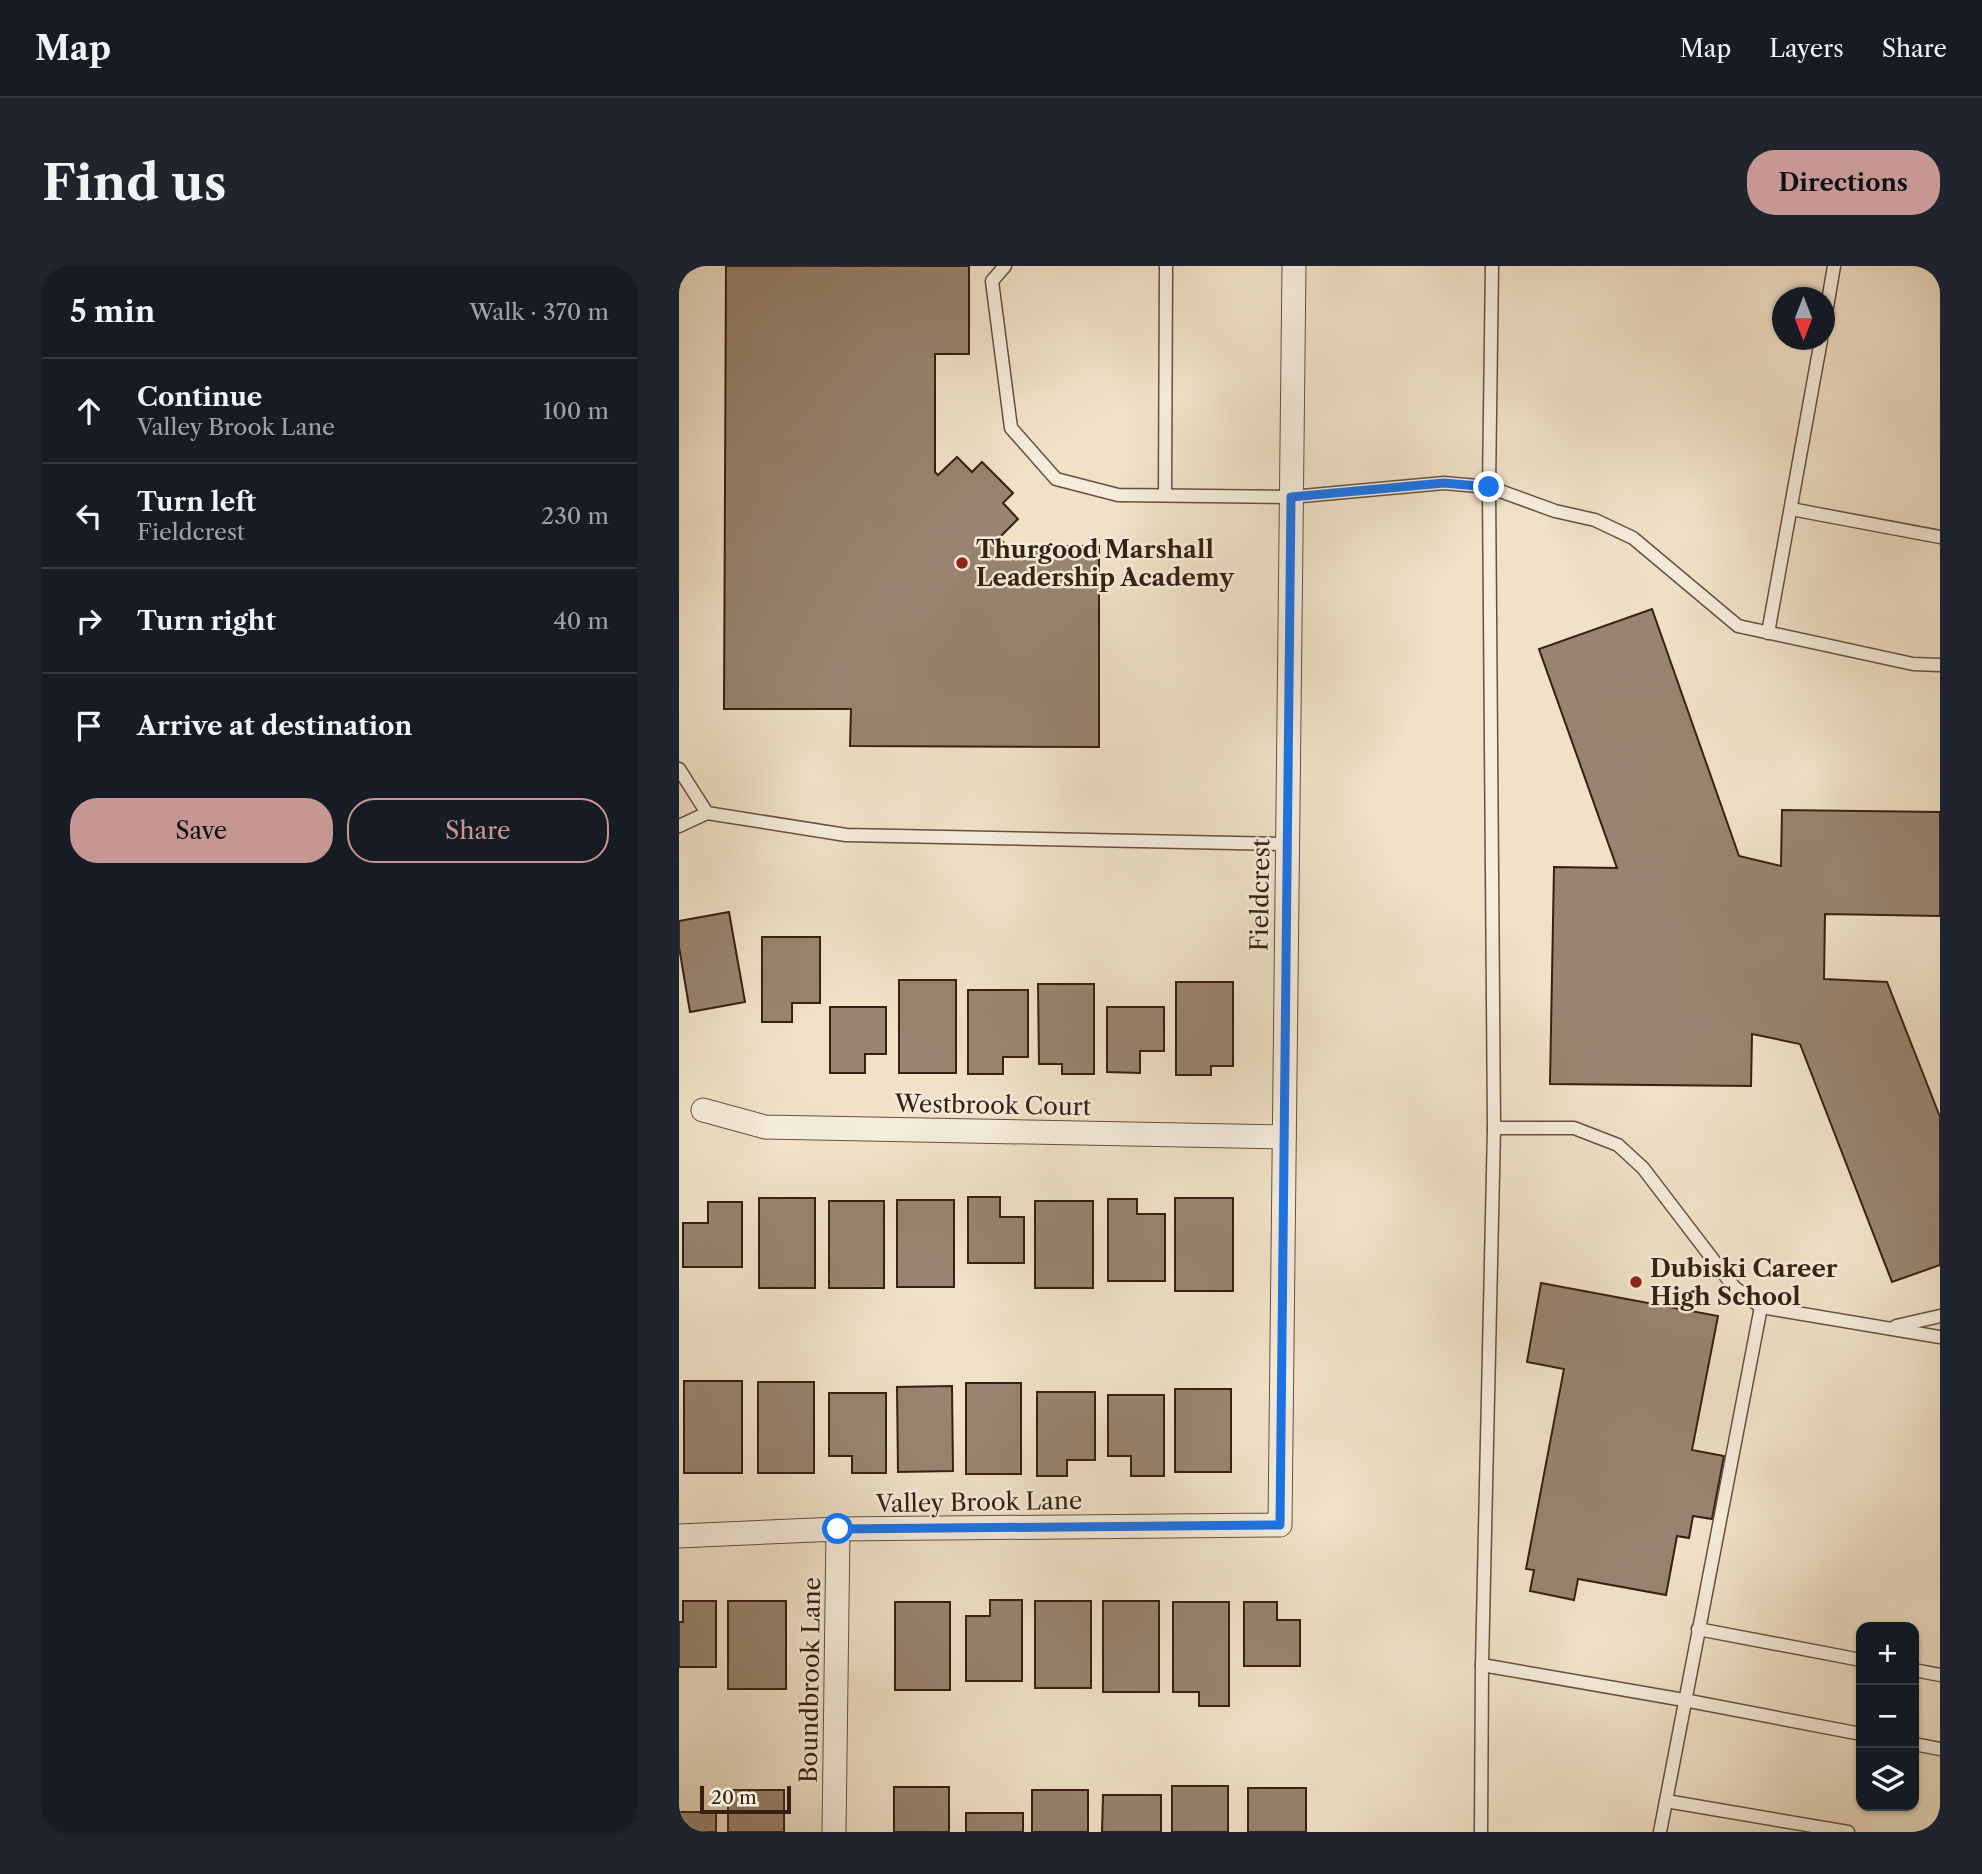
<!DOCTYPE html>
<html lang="en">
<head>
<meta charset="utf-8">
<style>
	body { margin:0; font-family:"Libre Caslon Text",serif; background:#20242c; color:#f1f3f6 }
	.controls { position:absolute; right:21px; bottom:21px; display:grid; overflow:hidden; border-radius:14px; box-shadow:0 2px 5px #0004 }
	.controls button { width:63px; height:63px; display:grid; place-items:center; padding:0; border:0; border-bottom:2px solid #363941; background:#171b24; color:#f1f3f6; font:35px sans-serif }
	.compass { position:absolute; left:1093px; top:21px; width:63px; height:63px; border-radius:50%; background:#171b24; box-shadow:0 2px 5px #0004; rotate:180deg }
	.scale { position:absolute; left:21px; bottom:18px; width:91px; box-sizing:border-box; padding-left:7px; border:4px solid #391f11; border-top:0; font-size:19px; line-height:24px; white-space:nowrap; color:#391f11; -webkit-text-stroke:5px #f5ecdb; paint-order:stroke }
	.stop { position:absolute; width:21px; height:21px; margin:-16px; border:5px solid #1a73e8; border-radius:50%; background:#fff }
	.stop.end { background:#1a73e8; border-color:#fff; box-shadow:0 2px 7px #0008 }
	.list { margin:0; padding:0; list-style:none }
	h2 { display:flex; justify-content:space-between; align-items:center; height:91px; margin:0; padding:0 28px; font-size:30px }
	h2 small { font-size:23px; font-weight:400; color:#9ea1a6 }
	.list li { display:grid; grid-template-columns:46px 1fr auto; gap:21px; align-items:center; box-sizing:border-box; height:105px; padding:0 28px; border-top:2px solid #363941 }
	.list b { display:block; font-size:26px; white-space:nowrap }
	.list p { margin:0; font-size:23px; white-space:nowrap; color:#9ea1a6 }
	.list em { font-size:23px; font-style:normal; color:#9ea1a6 }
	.actions { display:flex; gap:14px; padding:21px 28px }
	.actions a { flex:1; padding:16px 0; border:2px solid #c59692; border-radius:28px; text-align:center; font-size:24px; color:#c59692 }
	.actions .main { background:#c59692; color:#111 }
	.icon { flex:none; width:38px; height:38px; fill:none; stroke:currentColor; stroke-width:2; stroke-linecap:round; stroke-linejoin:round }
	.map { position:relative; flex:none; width:1261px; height:1566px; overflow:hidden; border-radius:28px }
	header { display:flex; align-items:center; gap:42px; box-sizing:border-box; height:98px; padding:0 35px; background:#171b24; border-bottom:2px solid #363941 }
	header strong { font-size:33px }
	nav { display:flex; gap:38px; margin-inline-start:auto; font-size:24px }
	.intro { display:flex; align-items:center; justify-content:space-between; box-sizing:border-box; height:168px; padding:0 42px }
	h1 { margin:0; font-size:49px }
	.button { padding:18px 32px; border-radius:28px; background:#c59692; color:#111; font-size:24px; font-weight:700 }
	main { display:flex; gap:42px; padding:0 42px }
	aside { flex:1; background:#171b24; border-radius:28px; box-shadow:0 2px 5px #0004 }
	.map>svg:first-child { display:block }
	.building { fill:#988470; stroke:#391f11; stroke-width:2 }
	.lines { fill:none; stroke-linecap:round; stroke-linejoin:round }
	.lane-casing { stroke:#67503e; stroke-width:15 }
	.street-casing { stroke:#67503e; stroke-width:25 }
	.lane { stroke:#f5ecdb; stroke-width:12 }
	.street { stroke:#f5ecdb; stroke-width:23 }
	.route { stroke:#1a73e8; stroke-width:9 }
	.poi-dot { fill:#8f2418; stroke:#f5ecdb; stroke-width:2.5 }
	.labels { text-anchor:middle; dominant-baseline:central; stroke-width:5; stroke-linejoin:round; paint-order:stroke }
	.poi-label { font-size:24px; font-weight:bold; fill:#391f11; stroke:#f5ecdb; text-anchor:start }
	.street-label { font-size:24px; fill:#391f11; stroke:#f5ecdb }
</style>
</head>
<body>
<header>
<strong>Map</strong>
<nav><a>Map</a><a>Layers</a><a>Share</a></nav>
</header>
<div class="intro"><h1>Find us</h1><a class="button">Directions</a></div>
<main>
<aside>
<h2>5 min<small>Walk · 370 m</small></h2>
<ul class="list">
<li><svg class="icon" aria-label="ahead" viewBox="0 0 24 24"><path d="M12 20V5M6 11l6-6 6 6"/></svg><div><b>Continue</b><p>Valley Brook Lane</p></div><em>100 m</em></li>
<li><svg class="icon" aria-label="left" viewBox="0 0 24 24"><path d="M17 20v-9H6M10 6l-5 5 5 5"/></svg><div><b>Turn left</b><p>Fieldcrest</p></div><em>230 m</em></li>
<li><svg class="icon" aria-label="right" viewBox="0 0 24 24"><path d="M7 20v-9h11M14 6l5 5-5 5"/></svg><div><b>Turn right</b></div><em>40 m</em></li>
<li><svg class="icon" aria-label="arrive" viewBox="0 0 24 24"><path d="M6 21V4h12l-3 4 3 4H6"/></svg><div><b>Arrive at destination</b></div></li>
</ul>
<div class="actions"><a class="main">Save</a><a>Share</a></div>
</aside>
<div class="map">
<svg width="1261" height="1566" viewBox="0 0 1261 1566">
	<rect width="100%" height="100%" fill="#f0e1c7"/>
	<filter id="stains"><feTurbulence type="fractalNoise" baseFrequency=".00286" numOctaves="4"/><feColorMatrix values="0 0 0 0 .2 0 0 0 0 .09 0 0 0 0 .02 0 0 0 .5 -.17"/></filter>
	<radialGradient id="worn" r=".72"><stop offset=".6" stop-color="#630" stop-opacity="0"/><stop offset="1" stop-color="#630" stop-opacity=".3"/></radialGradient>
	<!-- building -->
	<g class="building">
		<polygon points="47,0 290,0 290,88 256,88 256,206 259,209 278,191 293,206 303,196 334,227 324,237 339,253 320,272 328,280 420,280 420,481 171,480 172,443 45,443"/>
		<polygon points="973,343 1060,590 1102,600 1103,544 1261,546 1261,650 1146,648 1145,713 1208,716 1261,851 1261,999 1213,1016 1121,778 1073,768 1072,820 871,818 875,601 938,602 860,383"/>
		<polygon points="50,646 66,736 11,746 0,681 0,655"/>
		<polygon points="83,671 141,671 141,737 113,737 113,756 83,756"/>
		<rect x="220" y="714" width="57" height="93"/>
		<polygon points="497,716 554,716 554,800 532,800 532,809 497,809"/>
		<polygon points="359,718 415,718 415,808 383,808 383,798 360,798"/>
		<polygon points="289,724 349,724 349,791 324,791 324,808 289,808"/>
		<polygon points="151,741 207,741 207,788 186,788 186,807 151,807"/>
		<polygon points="428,741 485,741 485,785 461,785 461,807 428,806"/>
		<polygon points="289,931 321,931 321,951 345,951 345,997 289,997"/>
		<rect x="80" y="932" width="56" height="90"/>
		<rect x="496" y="932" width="58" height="93"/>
		<polygon points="429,933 458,933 458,948 486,948 486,1015 429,1015"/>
		<rect x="218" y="934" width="57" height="87"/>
		<rect x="150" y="935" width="55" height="87"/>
		<rect x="356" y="935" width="58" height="87"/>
		<polygon points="29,936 63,936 63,1001 4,1001 4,957 29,957"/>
		<polygon points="862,1017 1039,1050 1013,1184 1045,1190 1033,1253 1014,1250 1010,1272 998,1270 987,1329 899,1313 895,1334 851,1325 855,1304 847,1303 885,1103 848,1096"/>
		<rect x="5" y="1115" width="58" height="92"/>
		<rect x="79" y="1116" width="56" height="91"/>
		<rect x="287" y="1117" width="55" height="91"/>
		<polygon points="273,1120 274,1205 219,1206 218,1121"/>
		<rect x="496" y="1123" width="56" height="83"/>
		<polygon points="358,1126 416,1126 416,1194 388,1194 388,1210 358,1210"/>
		<polygon points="150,1127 207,1127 207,1207 173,1207 173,1190 150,1190"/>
		<polygon points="429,1129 485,1129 485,1210 452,1210 452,1190 429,1190"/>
		<polygon points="311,1334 343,1334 343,1415 287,1415 287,1350 311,1350"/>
		<polygon points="4,1335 37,1335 37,1401 0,1401 0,1356 4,1356"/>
		<rect x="49" y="1335" width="58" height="88"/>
		<rect x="356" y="1335" width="56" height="87"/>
		<rect x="424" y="1335" width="56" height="91"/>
		<rect x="216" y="1336" width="55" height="88"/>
		<polygon points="494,1336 550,1336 550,1440 520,1440 520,1426 494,1426"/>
		<polygon points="565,1336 598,1336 598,1354 621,1354 621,1400 565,1400"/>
		<rect x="493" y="1520" width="56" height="46"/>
		<rect x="215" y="1521" width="55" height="45"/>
		<rect x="569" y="1522" width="58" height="44"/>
		<rect x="49" y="1524" width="56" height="42"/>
		<rect x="353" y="1524" width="56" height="42"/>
		<polygon points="424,1529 482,1529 482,1566 423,1566"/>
		<rect x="0" y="1546" width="37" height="20"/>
		<rect x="287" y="1547" width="57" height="19"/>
	</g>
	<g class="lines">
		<defs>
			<g id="lane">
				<polyline points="326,0 313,15 332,162 377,213 439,229 612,231 765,217 810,221 876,245 916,254 954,272 1059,360 1234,398 1261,399"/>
				<polyline points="1146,53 1155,0"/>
				<polyline points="486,229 487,0"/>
				<polyline points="1112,243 1261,271"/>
				<polyline points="1089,367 1142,74"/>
				<polyline points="0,503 28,547 167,569 608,578"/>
				<polyline points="0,560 28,547"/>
				<polyline points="815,862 895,862 939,879 964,902 1055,1021 1082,1041 1261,1071"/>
				<polyline points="1217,1060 1261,1050"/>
				<polyline points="1019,1363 1182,1394"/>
				<polyline points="803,1399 1005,1434 1182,1468"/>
				<polyline points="1235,1404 1261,1409"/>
				<polyline points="1235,1478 1261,1483"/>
				<polyline points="987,1535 1169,1566"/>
				<polyline points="802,1566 803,1399 815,862 810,221 813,0"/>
				<polyline points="981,1566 1082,1041"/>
			</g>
			<g id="street">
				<polyline points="24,844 86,861 605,871"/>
				<polyline points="0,1270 159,1263 601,1259 615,0"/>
				<polyline points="155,1566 159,1263"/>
			</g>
		</defs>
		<!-- lane casing -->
		<use href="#lane" class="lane-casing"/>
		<!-- street casing -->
		<use href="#street" class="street-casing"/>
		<!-- lane -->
		<use href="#lane" class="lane"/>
		<!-- street -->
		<use href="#street" class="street"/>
	</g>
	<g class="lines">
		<!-- route -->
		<polyline class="route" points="159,1263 601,1259 612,231 765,217 810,221"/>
	</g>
	<!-- markers -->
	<g class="poi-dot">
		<circle cx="283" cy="297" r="7"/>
		<circle cx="957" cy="1016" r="7"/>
	</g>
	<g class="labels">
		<!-- poi labels -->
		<g class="poi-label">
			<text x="297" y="283">Thurgood Marshall<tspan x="297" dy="28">Leadership Academy</tspan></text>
			<text x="971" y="1002">Dubiski Career<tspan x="971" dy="28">High School</tspan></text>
		</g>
		<!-- street labels -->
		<g class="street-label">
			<text transform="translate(581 629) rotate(-89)">Fieldcrest</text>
			<text transform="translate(314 839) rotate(1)">Westbrook Court</text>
			<text transform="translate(300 1236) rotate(-1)">Valley Brook Lane</text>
			<text transform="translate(131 1414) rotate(-89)">Boundbrook Lane</text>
		</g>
	</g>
	<rect width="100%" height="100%" filter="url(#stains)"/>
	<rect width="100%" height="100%" fill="url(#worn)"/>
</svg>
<div class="controls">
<button>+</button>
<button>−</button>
<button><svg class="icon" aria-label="layers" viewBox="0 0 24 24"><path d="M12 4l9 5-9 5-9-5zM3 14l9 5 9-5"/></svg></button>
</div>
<svg class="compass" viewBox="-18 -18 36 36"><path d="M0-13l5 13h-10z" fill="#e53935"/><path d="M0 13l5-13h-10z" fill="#9ea1a6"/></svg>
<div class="scale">20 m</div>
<div class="stop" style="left:159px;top:1263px"></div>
<div class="stop end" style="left:810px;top:221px"></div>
</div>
</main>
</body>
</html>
